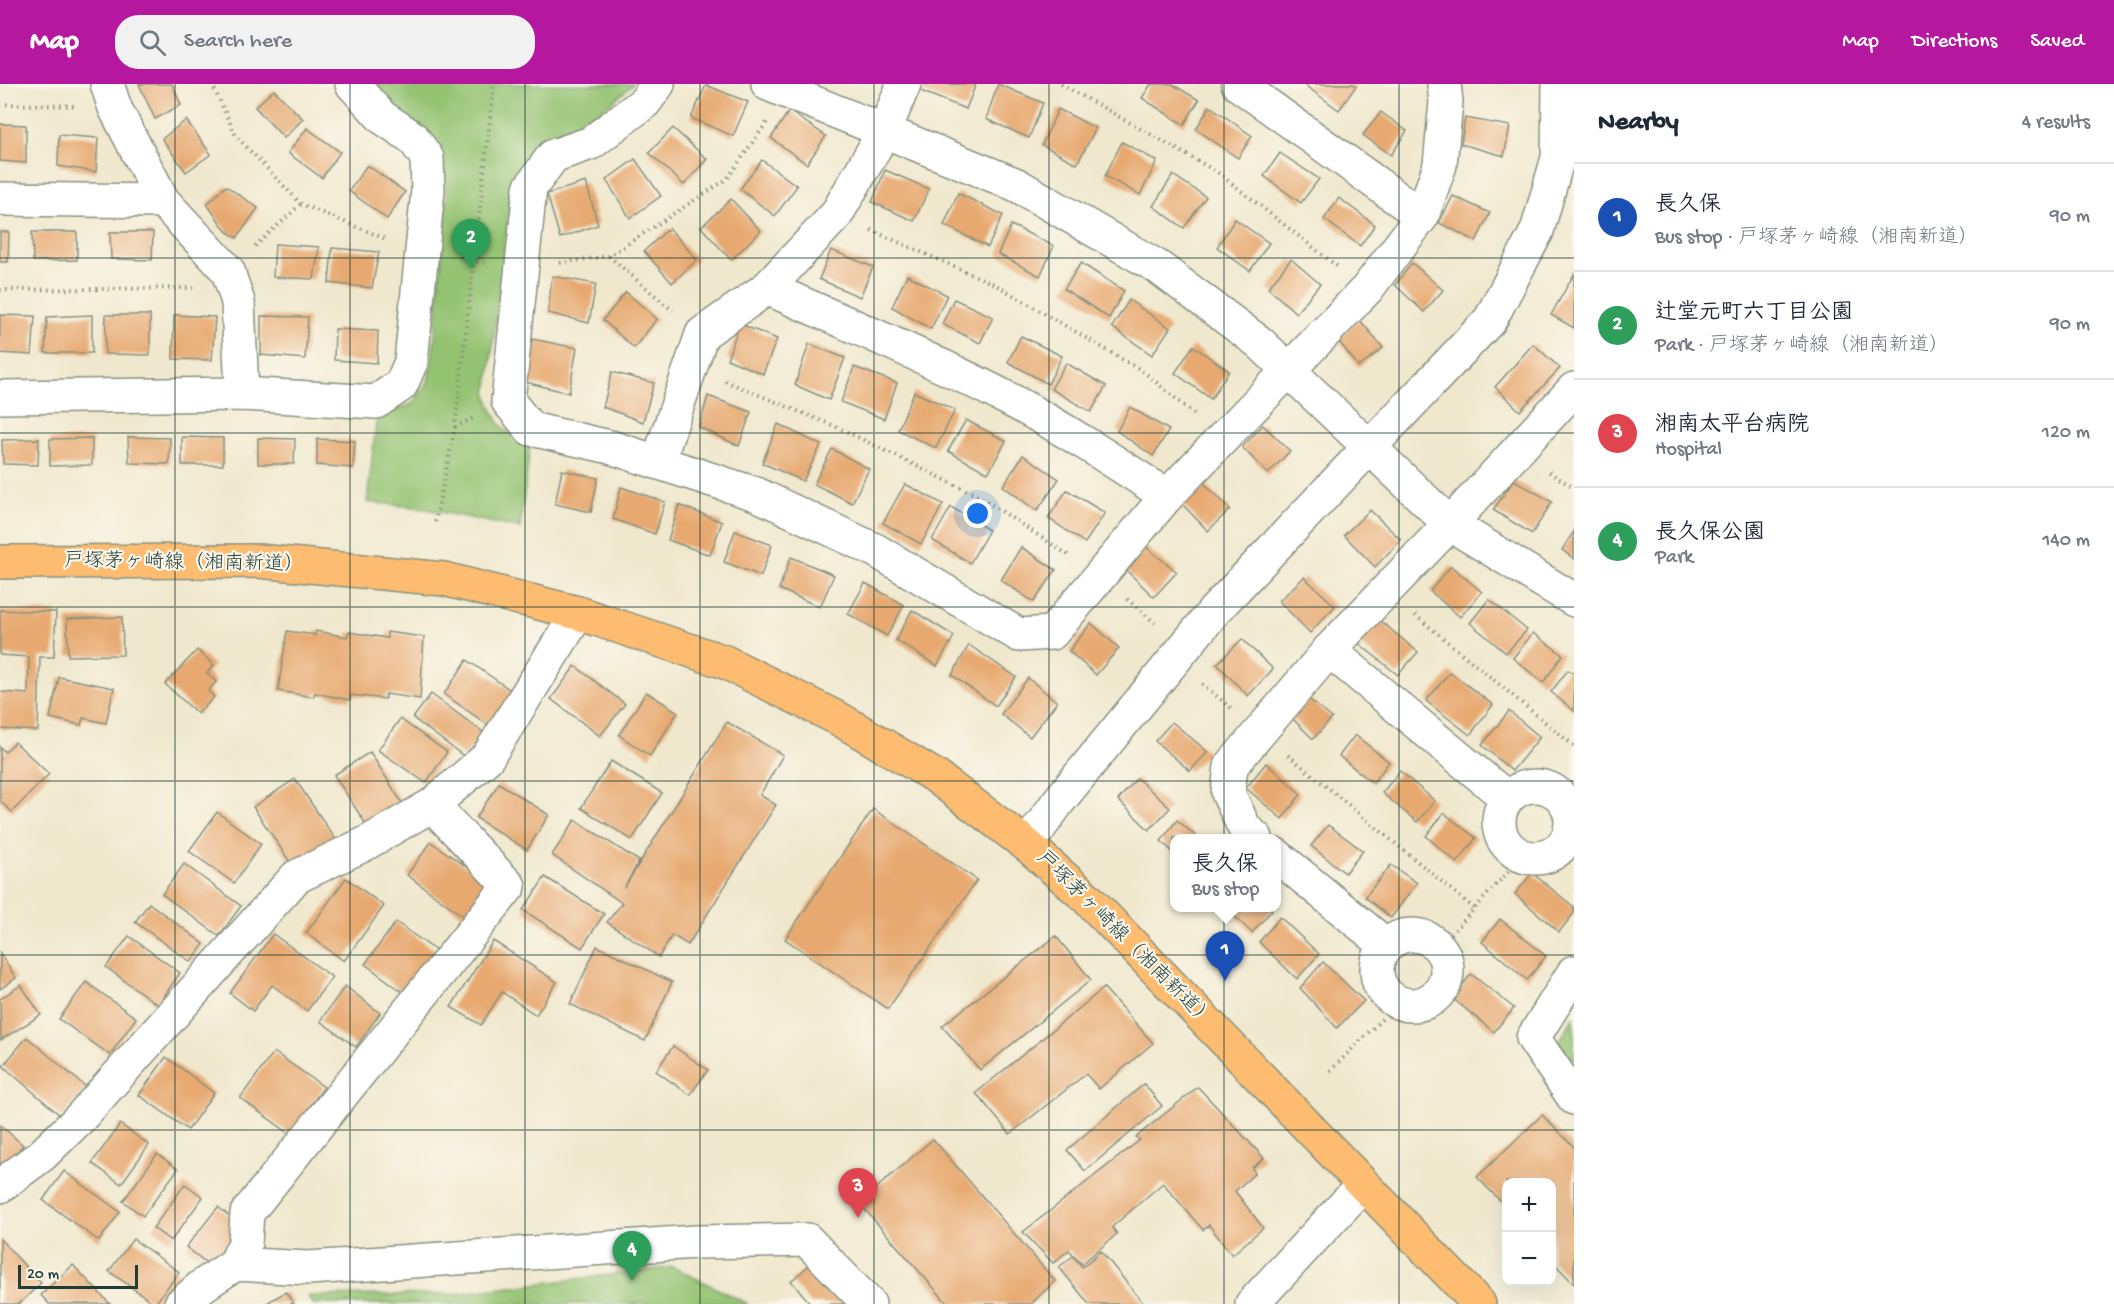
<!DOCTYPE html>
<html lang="en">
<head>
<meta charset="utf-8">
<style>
	body { margin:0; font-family:"Gochi Hand","Klee One",sans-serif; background:#f2f2f3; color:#1f2937 }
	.controls { position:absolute; right:18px; bottom:18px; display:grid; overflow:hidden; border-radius:12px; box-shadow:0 6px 24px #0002 }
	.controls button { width:54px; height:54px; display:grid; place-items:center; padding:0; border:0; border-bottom:2px solid #e0e1e3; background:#fff; color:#1f2937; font:30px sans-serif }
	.scale { position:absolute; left:18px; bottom:15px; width:120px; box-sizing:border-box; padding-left:6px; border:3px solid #1f3d34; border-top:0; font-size:16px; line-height:21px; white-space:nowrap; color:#1f3d34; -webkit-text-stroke:4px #fbf7ec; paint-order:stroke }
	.you { position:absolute; left:978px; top:430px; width:21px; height:21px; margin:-15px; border:4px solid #fff; border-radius:50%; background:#1a73e8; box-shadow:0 0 0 9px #1a73e833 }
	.badge { display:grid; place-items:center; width:39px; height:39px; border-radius:50%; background:#b5179e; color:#fff; font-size:20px; font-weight:700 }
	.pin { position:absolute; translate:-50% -50px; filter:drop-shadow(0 2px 3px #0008) }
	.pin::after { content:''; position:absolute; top:32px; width:21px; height:18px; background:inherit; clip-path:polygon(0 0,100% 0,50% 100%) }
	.popup { position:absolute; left:1170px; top:750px; width:111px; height:78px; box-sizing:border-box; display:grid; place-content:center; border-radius:12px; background:#fff; filter:drop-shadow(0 2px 4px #0005); font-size:20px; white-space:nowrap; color:#747a83 }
	.popup b { font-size:22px; color:#1f2937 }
	.popup::after { content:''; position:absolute; left:50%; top:100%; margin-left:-12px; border:12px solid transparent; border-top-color:#fff }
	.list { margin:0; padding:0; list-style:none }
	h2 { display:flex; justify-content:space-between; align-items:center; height:78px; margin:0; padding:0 24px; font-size:26px }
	h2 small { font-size:20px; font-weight:400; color:#747a83 }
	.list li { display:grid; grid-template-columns:39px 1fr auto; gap:18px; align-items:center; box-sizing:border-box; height:108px; padding:0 24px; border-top:2px solid #e0e1e3 }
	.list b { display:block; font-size:22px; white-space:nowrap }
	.list p { margin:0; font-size:20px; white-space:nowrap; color:#747a83 }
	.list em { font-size:20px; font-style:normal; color:#747a83 }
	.icon { flex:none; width:33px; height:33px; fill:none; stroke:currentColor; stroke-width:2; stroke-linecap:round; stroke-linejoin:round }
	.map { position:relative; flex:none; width:1574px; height:1220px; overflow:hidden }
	header { display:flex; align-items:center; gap:36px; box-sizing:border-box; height:84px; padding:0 30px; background:#b5179e; color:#fff }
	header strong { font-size:28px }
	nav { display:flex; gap:33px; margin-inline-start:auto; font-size:21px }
	.search { width:420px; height:54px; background:#f2f2f3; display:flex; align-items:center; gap:15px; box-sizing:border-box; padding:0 21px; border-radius:24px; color:#747a83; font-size:22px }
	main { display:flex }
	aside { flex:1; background:#fff }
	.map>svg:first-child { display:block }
	.green { fill:#94c372; stroke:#5a8053; stroke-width:1.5 }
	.building { fill:#e7a970 }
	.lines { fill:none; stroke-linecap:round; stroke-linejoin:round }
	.minor-casing { stroke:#889280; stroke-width:36 }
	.primary-casing { stroke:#889280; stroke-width:36 }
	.path { stroke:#889280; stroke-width:4; stroke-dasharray:1.5 4.5; stroke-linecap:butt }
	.minor { stroke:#fff; stroke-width:33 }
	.primary { stroke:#fdbc6f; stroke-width:33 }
	.grid { fill:none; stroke:#1f3d34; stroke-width:1.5; stroke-opacity:0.55 }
	.labels { text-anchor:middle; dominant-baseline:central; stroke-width:4.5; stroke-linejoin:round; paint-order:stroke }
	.street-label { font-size:20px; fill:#1f3d34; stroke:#fbf7ec }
</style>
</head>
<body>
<header>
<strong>Map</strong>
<div class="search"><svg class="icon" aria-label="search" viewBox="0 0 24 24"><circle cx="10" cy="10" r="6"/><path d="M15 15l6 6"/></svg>Search here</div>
<nav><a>Map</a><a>Directions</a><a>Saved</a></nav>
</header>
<main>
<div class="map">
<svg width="1574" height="1220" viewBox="0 0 1574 1220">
	<rect width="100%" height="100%" fill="#fbf7ec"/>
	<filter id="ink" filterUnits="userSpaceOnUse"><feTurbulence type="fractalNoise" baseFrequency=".0167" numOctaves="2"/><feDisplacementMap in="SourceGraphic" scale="12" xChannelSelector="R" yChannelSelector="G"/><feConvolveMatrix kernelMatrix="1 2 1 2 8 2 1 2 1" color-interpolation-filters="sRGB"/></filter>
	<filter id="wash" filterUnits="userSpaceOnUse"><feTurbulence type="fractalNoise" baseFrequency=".008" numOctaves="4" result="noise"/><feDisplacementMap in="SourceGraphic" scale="24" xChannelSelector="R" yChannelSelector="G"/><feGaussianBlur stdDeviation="1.35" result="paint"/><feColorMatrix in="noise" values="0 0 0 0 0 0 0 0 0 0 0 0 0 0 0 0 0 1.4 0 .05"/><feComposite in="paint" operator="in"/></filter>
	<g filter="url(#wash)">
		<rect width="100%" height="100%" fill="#f0e8cd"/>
		<!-- green -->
		<g class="green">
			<path d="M367,0H633C619,13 605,25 589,35C551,58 530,49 512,97L487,311C496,341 503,347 530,362L520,444L416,423L367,418L377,332L412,320L428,298L434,261L447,110L441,82Z"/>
			<polygon points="1574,933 1574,979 1558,959"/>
			<polygon points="673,1183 748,1220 313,1220 308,1212 454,1210"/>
		</g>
		<g id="blocks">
			<!-- building -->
			<g class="building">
				<polygon points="139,0 172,0 181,21 155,35"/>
				<polygon points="920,0 976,0 966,25 918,6"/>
				<polygon points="998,0 1043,19 1029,54 986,35"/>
				<polygon points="1151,0 1172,0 1199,16 1184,41 1142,14"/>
				<polygon points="1308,0 1353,0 1356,2 1339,26 1306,2"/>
				<polygon points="706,1 748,18 733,52 691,34"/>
				<polygon points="274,6 303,35 284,54 255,23"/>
				<polygon points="1210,22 1252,52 1238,74 1196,45"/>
				<polygon points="1058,25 1096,44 1077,80 1042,61"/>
				<polygon points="789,27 826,52 807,80 771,54"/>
				<polygon points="1381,28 1407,47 1391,71 1363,51"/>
				<polygon points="1465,34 1510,42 1504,72 1461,60"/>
				<polygon points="186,36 211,70 186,88 162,55"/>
				<polygon points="0,40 26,41 26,79 0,77"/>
				<polygon points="307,44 340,68 322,94 288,69"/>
				<polygon points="673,44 707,75 684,101 649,69"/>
				<polygon points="59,51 98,54 96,88 58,82"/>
				<polygon points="1122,58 1157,77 1140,111 1105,92"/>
				<polygon points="1280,69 1319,95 1301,119 1264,92"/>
				<polygon points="635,75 661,112 630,134 606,96"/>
				<polygon points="762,76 797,102 775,132 740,105"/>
				<polygon points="367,81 405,108 387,135 349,107"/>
				<polygon points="885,86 929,105 914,137 872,118"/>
				<polygon points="1173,91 1206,113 1184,144 1153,122"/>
				<polygon points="586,98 598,141 560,154 547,110"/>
				<polygon points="226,102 258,124 237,154 226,147 207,120"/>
				<polygon points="958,109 1003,131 988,163 944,141"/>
				<polygon points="1453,112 1490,129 1476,157 1439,139"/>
				<polygon points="1339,114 1375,141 1360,162 1324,135"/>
				<polygon points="731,115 761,147 731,176 701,143"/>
				<polygon points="1235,135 1269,159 1250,187 1217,163"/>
				<polygon points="1011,141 1054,162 1040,192 998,170"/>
				<polygon points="669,144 697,176 672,199 644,167"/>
				<polygon points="0,148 9,148 8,178 0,178"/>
				<polygon points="32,148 77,148 77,176 33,177"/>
				<polygon points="110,148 153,148 152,176 111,175"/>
				<polygon points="275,160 319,163 314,195 273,193"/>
				<polygon points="332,164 379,168 372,204 329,199"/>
				<polygon points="831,166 873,183 860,213 819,195"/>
				<polygon points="1291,175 1320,200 1296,229 1268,204"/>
				<polygon points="1081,179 1124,207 1109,234 1064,205"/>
				<polygon points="1412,179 1443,206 1424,228 1395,201"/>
				<polygon points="1574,190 1574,244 1551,231"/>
				<polygon points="907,191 947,211 931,245 892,223"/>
				<polygon points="552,192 596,200 589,239 548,229"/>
				<polygon points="626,208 657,235 634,264 603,236"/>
				<polygon points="954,215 993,233 980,259 942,240"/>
				<polygon points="1129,216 1170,244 1152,271 1112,243"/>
				<polygon points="0,231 35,232 32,271 0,269"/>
				<polygon points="92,231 92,269 45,269 47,233"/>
				<polygon points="106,231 150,231 150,271 105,270"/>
				<polygon points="174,231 215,233 212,276 173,275"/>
				<polygon points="261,232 308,233 305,275 261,271"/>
				<polygon points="1359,235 1383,264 1359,283 1337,255"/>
				<polygon points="740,240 777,255 763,290 727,275"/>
				<polygon points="335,245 378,247 377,279 334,276"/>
				<polygon points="1021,252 1062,272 1048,300 1008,278"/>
				<polygon points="532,255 577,264 569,309 525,298"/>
				<polygon points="809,260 845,274 829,316 795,301"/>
				<polygon points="1533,260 1560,284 1520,327 1495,303"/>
				<polygon points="1193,262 1229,287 1211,315 1175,289"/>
				<polygon points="1066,279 1106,302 1091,328 1051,305"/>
				<polygon points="854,283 897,299 884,335 841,318"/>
				<polygon points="612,288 654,299 643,338 603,323"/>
				<polygon points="914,308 955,326 936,364 898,346"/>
				<polygon points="708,312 751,328 739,362 699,343"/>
				<polygon points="1130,323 1169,346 1153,372 1117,347"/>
				<polygon points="966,336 1006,357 988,389 948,367"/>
				<polygon points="778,340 821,361 803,397 762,379"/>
				<polygon points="1263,341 1290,367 1268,390 1242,363"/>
				<polygon points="128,353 170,354 169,380 129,379"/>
				<polygon points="182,353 223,354 223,381 182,381"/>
				<polygon points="92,354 92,381 50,382 50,355"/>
				<polygon points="258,354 295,355 294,380 258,380"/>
				<polygon points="39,355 38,381 3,380 2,356"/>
				<polygon points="317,355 355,357 353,384 317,381"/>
				<polygon points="832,365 869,385 852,419 814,400"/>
				<polygon points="1023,371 1059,395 1037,427 1003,402"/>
				<polygon points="562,386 598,394 591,428 555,420"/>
				<polygon points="1514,396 1552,418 1532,450 1493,426"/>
				<polygon points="1203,398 1230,425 1208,447 1182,420"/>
				<polygon points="905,400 943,420 921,460 883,439"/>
				<polygon points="621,403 665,418 655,450 613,435"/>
				<polygon points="1067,406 1105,429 1085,459 1048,434"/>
				<polygon points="679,421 722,438 710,471 668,456"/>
				<polygon points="951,423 989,446 970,479 932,456"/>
				<polygon points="1370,426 1401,456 1375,483 1344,451"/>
				<polygon points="735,447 772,461 761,492 724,478"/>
				<polygon points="1574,447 1574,475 1562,466"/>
				<polygon points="1021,463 1056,486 1034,518 1001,496"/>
				<polygon points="1146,463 1177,488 1154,513 1127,487"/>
				<polygon points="791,473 834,491 820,523 779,505"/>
				<polygon points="1451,482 1482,508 1460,533 1430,507"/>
				<polygon points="1304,493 1335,522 1310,549 1279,517"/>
				<polygon points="865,499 904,521 887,552 848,530"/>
				<polygon points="1489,515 1527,546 1506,569 1470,539"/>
				<polygon points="0,526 56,528 54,573 40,573 38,647 0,645 0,608 28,610 29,573 0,571"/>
				<polygon points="912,526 954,552 937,582 896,556"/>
				<polygon points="122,533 123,571 68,572 67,535"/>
				<polygon points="1377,534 1418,568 1398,591 1357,558"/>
				<polygon points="1091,539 1119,564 1096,591 1069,567"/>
				<polygon points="287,547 315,551 316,547 347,553 349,548 387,554 387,548 424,553 420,615 386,610 385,615 351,611 350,616 315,609 313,613 278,607"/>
				<polygon points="1533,549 1563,571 1543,599 1513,574"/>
				<polygon points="1242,555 1273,585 1248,612 1217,580"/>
				<polygon points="969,561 1016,593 996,622 952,591"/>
				<polygon points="197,566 214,581 207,589 216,598 208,607 214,613 198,630 165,600"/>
				<polygon points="467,576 519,612 495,646 444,610"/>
				<polygon points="575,582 625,620 600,652 551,615"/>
				<polygon points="1568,586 1574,590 1574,627 1551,608"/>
				<polygon points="1450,588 1493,621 1470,651 1426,617"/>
				<polygon points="59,593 114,604 106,639 83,634 81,641 50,634"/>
				<polygon points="1028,594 1057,618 1030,653 1001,630"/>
				<polygon points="646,608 678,628 650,672 619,651"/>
				<polygon points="431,610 484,649 465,673 413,634"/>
				<polygon points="1305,612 1332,634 1313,655 1289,631"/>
				<polygon points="1509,627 1540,653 1512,687 1482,661"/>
				<polygon points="400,635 447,668 426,699 378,666"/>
				<polygon points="727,638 783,671 760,711 776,721 688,861 672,851 659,873 607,838 622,819 552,771 575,736 639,777 624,804"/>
				<polygon points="1172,638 1208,668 1190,687 1155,657"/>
				<polygon points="1355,651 1389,678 1373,699 1339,672"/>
				<polygon points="15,658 49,690 12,728 0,717 0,663 5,668"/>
				<polygon points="370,668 404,722 369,745 334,691"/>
				<polygon points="611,677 662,709 632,756 581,724"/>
				<polygon points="1266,679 1301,710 1282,735 1246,704"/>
				<polygon points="1400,687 1435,717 1417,738 1382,709"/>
				<polygon points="1137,694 1170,724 1149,746 1118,716"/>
				<polygon points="295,695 338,759 296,787 253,723"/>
				<polygon points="499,699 549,731 527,766 476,734"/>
				<polygon points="873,725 977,796 888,925 785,855"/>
				<polygon points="217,728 261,760 234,799 189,767"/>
				<polygon points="1444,729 1476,754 1457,779 1426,752"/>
				<polygon points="1177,736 1198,754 1174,754 1174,769 1161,757"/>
				<polygon points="1328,741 1363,767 1345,789 1311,762"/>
				<polygon points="431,758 491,800 466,834 407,791"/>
				<polygon points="184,780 241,822 219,852 162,810"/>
				<polygon points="1391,781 1417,799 1391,834 1365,813"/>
				<polygon points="1532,789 1574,823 1574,829 1559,848 1515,810"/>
				<polygon points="545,793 604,830 582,864 523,826"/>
				<polygon points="346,794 384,822 344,877 306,849"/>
				<polygon points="149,819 204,860 191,878 135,838"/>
				<polygon points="1226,824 1269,824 1272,826 1252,849"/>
				<polygon points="1280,833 1319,870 1297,895 1259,858"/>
				<polygon points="1500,835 1546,872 1527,896 1482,858"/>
				<polygon points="396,838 439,869 408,912 365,880"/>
				<polygon points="273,850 332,893 307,927 272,901 253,927 230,909"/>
				<polygon points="129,852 180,889 158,921 106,883"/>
				<polygon points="1056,852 1091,896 980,986 942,942"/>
				<polygon points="493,857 557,898 536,931 502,908 481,941 451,923"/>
				<polygon points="597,862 672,898 645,957 570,920"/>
				<polygon points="0,869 16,894 0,905"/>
				<polygon points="1323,878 1364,917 1337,944 1300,904"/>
				<polygon points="1471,890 1514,924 1494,948 1452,914"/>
				<polygon points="86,898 136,934 110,971 59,935"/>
				<polygon points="21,901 41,931 1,956 0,915"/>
				<polygon points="345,902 380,929 356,963 320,937"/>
				<polygon points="1104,904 1153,959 1099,1005 1086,990 1010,1050 976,1009"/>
				<polygon points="27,953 87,1004 62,1033 3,982"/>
				<polygon points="673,962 708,986 690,1011 656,987"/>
				<polygon points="274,968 324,1003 290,1050 240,1014"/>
				<polygon points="166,973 214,1009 188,1046 139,1011"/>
				<polygon points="1144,1000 1162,1022 1085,1087 1067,1066"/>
				<polygon points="1198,1003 1264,1074 1252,1084 1255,1089 1235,1107 1263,1144 1232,1171 1209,1141 1203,1146 1163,1099 1112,1143 1117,1150 1082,1180 1069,1166 1053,1179 1023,1148 1140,1056 1136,1053"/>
				<polygon points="1542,1031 1574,1063 1574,1200 1552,1177 1552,1098 1506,1098 1506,1123 1477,1093"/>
				<polygon points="120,1040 149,1061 121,1100 92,1079"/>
				<polygon points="0,1041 23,1061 0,1088"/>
				<polygon points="933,1055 1055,1197 1031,1220 948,1220 859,1119"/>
				<polygon points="157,1070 178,1085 143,1132 123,1117"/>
				<polygon points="64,1087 120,1128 99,1157 43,1116"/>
				<polygon points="185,1100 203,1113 171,1157 153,1144"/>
				<polygon points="218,1123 243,1143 212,1183 186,1163"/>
				<polygon points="0,1155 41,1199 19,1220 0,1220"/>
				<polygon points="133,1155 179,1188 155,1220 109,1187"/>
				<polygon points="1101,1167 1144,1220 1089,1220 1059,1183 1073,1172 1082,1183"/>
				<polygon points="813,1178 851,1220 811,1220 791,1197"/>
				<polygon points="73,1181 110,1220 49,1220 41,1211"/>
				<polygon points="286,1208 294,1220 265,1220 277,1213"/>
			</g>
		</g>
	</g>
	<g filter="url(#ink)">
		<use href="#blocks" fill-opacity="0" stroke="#889280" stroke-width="1.5"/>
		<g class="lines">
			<defs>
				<g id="minor">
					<polyline points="107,0 115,24 163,117 228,187 238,218 242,310"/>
					<polyline points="658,0 645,18 591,59 553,72 530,104 508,317 531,345 610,363 756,410 875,466 1019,551 1052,549 1167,412 1367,205 1422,132 1440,81 1446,18 1444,0"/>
					<polyline points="768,0 1017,101 1158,183 1260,259 1450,440 1574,516"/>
					<polyline points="1238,0 1422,132"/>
					<polyline points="0,115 163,117"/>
					<path d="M767,204C850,241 935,276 1016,319C1068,347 1118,380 1167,412"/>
					<polyline points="0,313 242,310 376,318 401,301 411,278 428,106 427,74 413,54 382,33 352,0"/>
					<polyline points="658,378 702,250 767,204 836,131 884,48 904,0"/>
					<polyline points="1329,566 1507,714"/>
					<circle cx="1535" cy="738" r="36"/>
					<polyline points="1256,754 1245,745 1228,709 1231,682 1329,566 1450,440 1574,305"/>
					<polyline points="1027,761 1058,718 1215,526 1490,236 1537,147 1558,74 1559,0"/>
					<polyline points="1276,771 1387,862"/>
					<circle cx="1412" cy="886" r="35"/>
					<polyline points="1574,888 1533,954 1574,1014"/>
					<polyline points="0,1102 42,1071 80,1034 296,793 365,760 432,721 487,674 578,529"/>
					<polyline points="235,1180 245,1159 247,1129 509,802 432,721"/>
					<polyline points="181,1220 202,1202 235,1180 308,1184 696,1158 807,1156 869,1220"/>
					<polyline points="1252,1220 1363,1101"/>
				</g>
				<polyline id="primary" points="0,478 258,477 444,495 578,529 725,578 841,636 935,692 1027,761 1087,814 1479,1220"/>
			</defs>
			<!-- minor casing -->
			<use href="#minor" class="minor-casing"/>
			<!-- primary casing -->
			<use href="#primary" class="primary-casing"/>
			<!-- path -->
			<g class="path">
				<polyline points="212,0 236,52 301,120 386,155"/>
				<polyline points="1061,0 1217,88 1338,183"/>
				<polyline points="0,20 76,22"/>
				<polyline points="871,146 996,201 1144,288 1194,330"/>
				<polyline points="255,162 301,120"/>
				<polyline points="609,172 673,227"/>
				<polyline points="459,175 485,179"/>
				<polyline points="560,179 609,172 727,95 767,38"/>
				<polyline points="0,206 193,204"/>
				<polyline points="725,297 839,344 980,413 1068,471"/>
				<polyline points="455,343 475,333"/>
				<polyline points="1549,388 1574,404"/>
				<polyline points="435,438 455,343 494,0"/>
				<polyline points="1127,515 1155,539"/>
				<polyline points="1415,531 1574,662"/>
				<polyline points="1202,600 1231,624"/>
				<polyline points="1288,671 1475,825"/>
				<polyline points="1564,717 1574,706"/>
				<polyline points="1439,864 1522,772"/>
				<polyline points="1330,987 1399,918"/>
			</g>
			<!-- minor -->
			<use href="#minor" class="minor"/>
			<!-- primary -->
			<use href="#primary" class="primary"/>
		</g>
	</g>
	<!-- grid -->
	<path class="grid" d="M175,0V1220M350,0V1220M525,0V1220M700,0V1220M874,0V1220M1049,0V1220M1224,0V1220M1399,0V1220M0,174H1574M0,349H1574M0,523H1574M0,697H1574M0,871H1574M0,1046H1574"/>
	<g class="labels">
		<!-- street labels -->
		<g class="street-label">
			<text transform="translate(184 480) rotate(1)">戸塚茅ヶ崎線（湘南新道）</text>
			<text transform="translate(1124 856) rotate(45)">戸塚茅ヶ崎線（湘南新道）</text>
		</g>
	</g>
</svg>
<div class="controls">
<button>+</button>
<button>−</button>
</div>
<div class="scale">20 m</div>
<div class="you"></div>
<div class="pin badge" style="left:1225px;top:897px;background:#1a4fb4">1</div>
<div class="popup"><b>長久保</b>Bus stop</div>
<div class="pin badge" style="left:471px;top:185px;background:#2e9e5b">2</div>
<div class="pin badge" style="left:858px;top:1134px;background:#e0444e">3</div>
<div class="pin badge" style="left:632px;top:1197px;background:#2e9e5b">4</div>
</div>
<aside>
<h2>Nearby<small>4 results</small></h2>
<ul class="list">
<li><span class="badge" style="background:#1a4fb4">1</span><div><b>長久保</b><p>Bus stop · 戸塚茅ヶ崎線（湘南新道）</p></div><em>90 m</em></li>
<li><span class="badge" style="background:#2e9e5b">2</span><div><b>辻堂元町六丁目公園</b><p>Park · 戸塚茅ヶ崎線（湘南新道）</p></div><em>90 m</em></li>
<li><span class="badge" style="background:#e0444e">3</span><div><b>湘南太平台病院</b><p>Hospital</p></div><em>120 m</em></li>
<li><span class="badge" style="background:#2e9e5b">4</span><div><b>長久保公園</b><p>Park</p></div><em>140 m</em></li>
</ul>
</aside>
</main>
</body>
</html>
